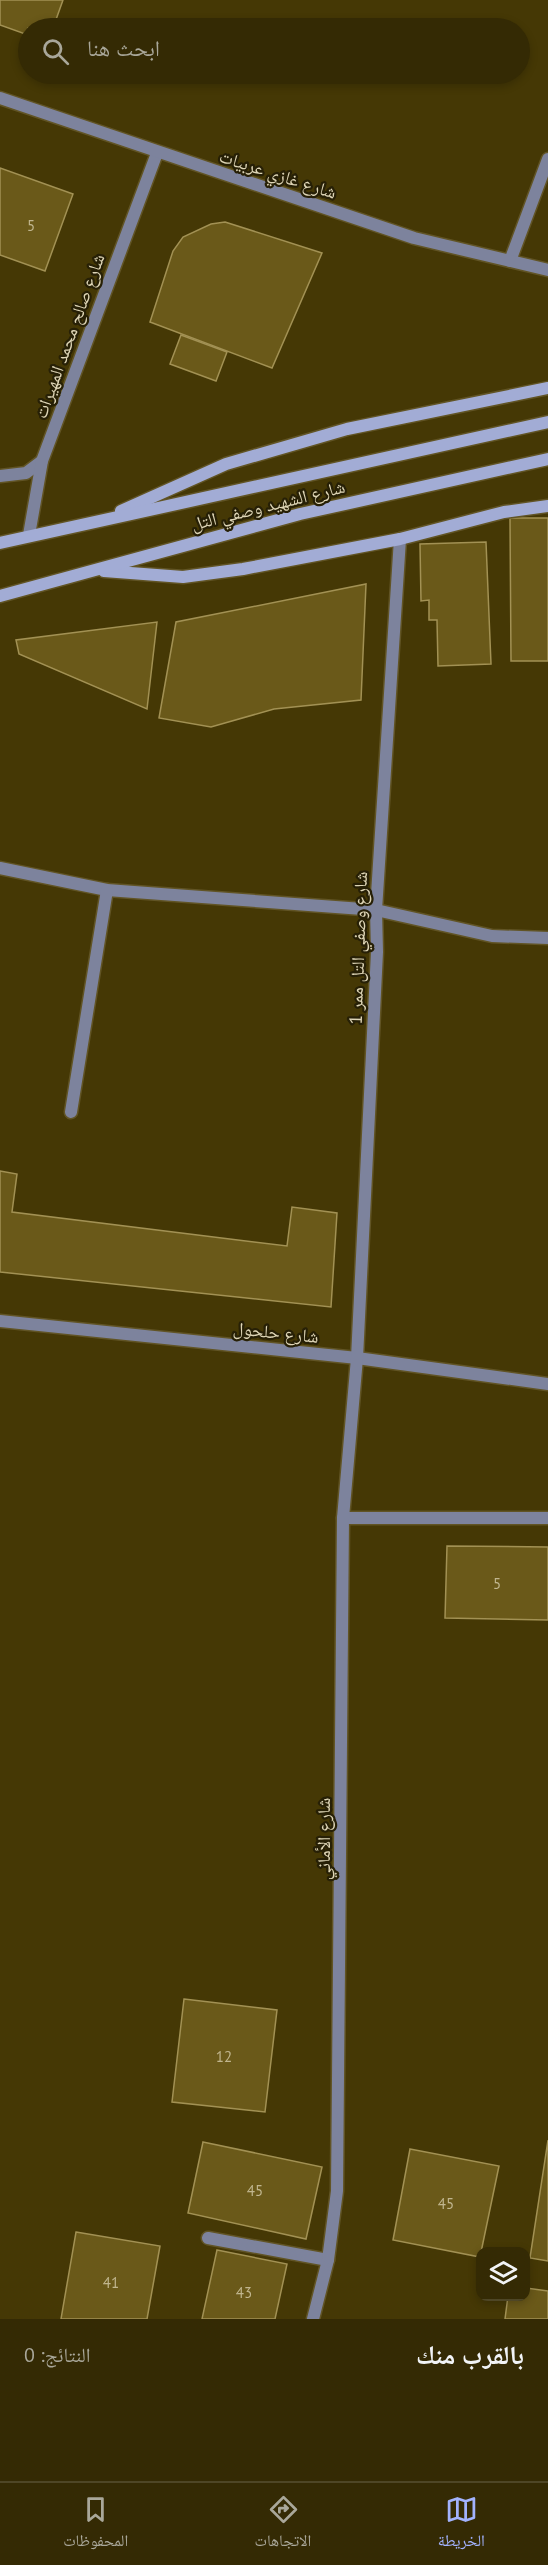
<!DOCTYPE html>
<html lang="ar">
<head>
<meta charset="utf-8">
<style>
	body { margin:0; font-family:"PT Sans","Noto Naskh Arabic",sans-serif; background:#3f3613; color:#f1f3f6; direction:rtl }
	.controls { position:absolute; right:18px; bottom:18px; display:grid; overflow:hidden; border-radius:12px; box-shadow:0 3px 9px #0003 }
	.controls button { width:54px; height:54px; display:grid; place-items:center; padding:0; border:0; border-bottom:2px solid #4e4626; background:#342a04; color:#f1f3f6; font:30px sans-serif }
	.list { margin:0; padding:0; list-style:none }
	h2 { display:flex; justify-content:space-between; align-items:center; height:78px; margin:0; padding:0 24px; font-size:26px }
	h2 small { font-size:20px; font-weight:400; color:#a9a79a }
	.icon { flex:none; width:33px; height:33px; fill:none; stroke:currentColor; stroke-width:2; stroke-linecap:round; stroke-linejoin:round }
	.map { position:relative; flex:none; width:548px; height:2319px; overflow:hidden; direction:ltr }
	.search { position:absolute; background:#342a04; box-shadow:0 3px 9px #0003; left:18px; right:18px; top:18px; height:66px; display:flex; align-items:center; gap:15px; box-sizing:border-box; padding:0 21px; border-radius:33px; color:#a9a79a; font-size:22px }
	.sheet { height:162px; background:#342a04 }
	nav { display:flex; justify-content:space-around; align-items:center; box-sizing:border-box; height:84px; border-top:2px solid #4e4626; background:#342a04; font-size:16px; color:#a9a79a }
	nav a { display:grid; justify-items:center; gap:3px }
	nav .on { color:#a2b2fd }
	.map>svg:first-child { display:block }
	.building { fill:#6a5919; stroke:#a29154; stroke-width:1.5 }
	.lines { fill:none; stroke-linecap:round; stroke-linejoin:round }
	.service-casing { stroke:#615425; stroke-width:15 }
	.minor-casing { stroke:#615425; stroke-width:15 }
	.tertiary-casing { stroke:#615425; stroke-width:15 }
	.secondary-casing { stroke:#615425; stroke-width:15 }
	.service { stroke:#7d839d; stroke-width:12 }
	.minor { stroke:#7d839d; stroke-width:12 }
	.tertiary { stroke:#7d839d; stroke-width:12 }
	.secondary { stroke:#a2acd5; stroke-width:12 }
	.labels { text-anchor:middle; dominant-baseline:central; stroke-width:4.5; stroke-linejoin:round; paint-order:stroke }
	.number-label { font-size:15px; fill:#c1b68f }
	.street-label { font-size:18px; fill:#ded5b6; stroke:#272006 }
</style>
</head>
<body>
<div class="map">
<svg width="548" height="2319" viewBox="0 0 548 2319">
	<rect width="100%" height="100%" fill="#453805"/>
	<!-- building -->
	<g class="building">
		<polygon points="0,0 63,0 53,28 28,28 28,35 0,25"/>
		<polygon points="0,168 73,194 45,271 0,255"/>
		<polygon points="225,222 322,253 272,368 150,322 173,251 183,237 211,224"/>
		<polygon points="181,335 227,352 216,381 170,364"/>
		<polygon points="510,518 548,518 548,661 511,661"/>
		<polygon points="486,542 491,664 438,666 437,620 429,620 429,600 421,601 420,544"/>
		<polygon points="366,584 361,700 274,709 211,727 159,718 176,622"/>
		<polygon points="157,622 147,709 19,654 16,640"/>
		<polygon points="0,1171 17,1174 12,1212 287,1246 292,1207 337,1213 331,1307 0,1272"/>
		<polygon points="447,1546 548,1547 548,1620 445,1618"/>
		<polygon points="184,1999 277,2010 265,2112 172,2102"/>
		<polygon points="548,2140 548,2261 530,2258"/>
		<polygon points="203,2142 322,2167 306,2239 188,2213"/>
		<polygon points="410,2149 499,2166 480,2257 393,2240"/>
		<polygon points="76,2232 160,2246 147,2319 61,2319"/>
		<polygon points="217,2250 287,2264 275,2319 202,2319"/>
		<polygon points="526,2288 548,2291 548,2319 505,2319 508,2296 526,2296"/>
	</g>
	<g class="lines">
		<defs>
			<g id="service">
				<polyline points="510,261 548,159"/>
				<polyline points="0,868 107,890 376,910 492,936 548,938"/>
				<polyline points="71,1112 107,890"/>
				<polyline points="343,1518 548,1518"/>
				<polyline points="208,2238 328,2260"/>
			</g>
			<g id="minor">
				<polyline points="0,476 26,473 42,461"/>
				<polyline points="29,535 42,461 157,153"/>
				<polyline points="0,1321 357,1358 548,1384"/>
				<polyline points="313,2319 328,2260 337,2191 343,1518 357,1358 377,952 376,910 400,539"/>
			</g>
			<polyline id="tertiary" points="0,98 414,238 548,270"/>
			<g id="secondary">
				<polyline points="121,511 226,464 347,429 548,388"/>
				<polyline points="0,543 548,422"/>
				<polyline points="104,571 183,577 243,569 400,539 504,512 548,506"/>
				<polyline points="0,596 300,514 548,459"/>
			</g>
		</defs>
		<!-- service casing -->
		<use href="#service" class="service-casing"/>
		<!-- minor casing -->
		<use href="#minor" class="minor-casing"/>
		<!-- tertiary casing -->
		<use href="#tertiary" class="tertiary-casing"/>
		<!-- secondary casing -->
		<use href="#secondary" class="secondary-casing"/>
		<!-- service -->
		<use href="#service" class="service"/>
		<!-- minor -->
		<use href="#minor" class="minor"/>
		<!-- tertiary -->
		<use href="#tertiary" class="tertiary"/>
		<!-- secondary -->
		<use href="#secondary" class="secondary"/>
	</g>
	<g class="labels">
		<!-- number labels -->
		<g class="number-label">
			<text x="31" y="225">5</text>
			<text x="497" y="1583">5</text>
			<text x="224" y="2056">12</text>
			<text x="255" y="2190">45</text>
			<text x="446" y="2203">45</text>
			<text x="111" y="2282">41</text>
			<text x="244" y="2292">43</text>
		</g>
		<!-- street labels -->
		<g class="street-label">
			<text transform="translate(278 174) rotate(18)">شارع غازي عربيات</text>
			<text transform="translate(69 336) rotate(-70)">شارع صالح محمد المهيرات</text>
			<text transform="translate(268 505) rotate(-14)">شارع الشهيد وصفي التل</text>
			<text transform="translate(358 948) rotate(-88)">شارع وصفي التل ممر 1</text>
			<text transform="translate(276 1332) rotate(6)">شارع حلحول</text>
			<text transform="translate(323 1839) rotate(-90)">شارع الأماني</text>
		</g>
	</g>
</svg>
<div class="controls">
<button><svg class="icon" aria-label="layers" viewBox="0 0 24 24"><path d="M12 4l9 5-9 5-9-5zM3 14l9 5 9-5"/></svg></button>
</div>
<div class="search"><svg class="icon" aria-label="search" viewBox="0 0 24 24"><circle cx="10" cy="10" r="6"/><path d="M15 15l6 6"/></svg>ابحث هنا</div>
</div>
<section class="sheet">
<h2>بالقرب منك<small>النتائج: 0</small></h2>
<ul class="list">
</ul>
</section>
<nav>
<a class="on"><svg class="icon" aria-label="map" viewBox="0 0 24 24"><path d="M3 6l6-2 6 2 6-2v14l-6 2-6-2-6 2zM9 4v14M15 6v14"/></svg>الخريطة</a>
<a><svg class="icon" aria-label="directions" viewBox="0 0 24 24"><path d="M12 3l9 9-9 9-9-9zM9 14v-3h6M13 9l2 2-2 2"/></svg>الاتجاهات</a>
<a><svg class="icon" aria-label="saved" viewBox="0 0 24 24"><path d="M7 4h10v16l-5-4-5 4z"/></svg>المحفوظات</a>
</nav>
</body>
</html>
